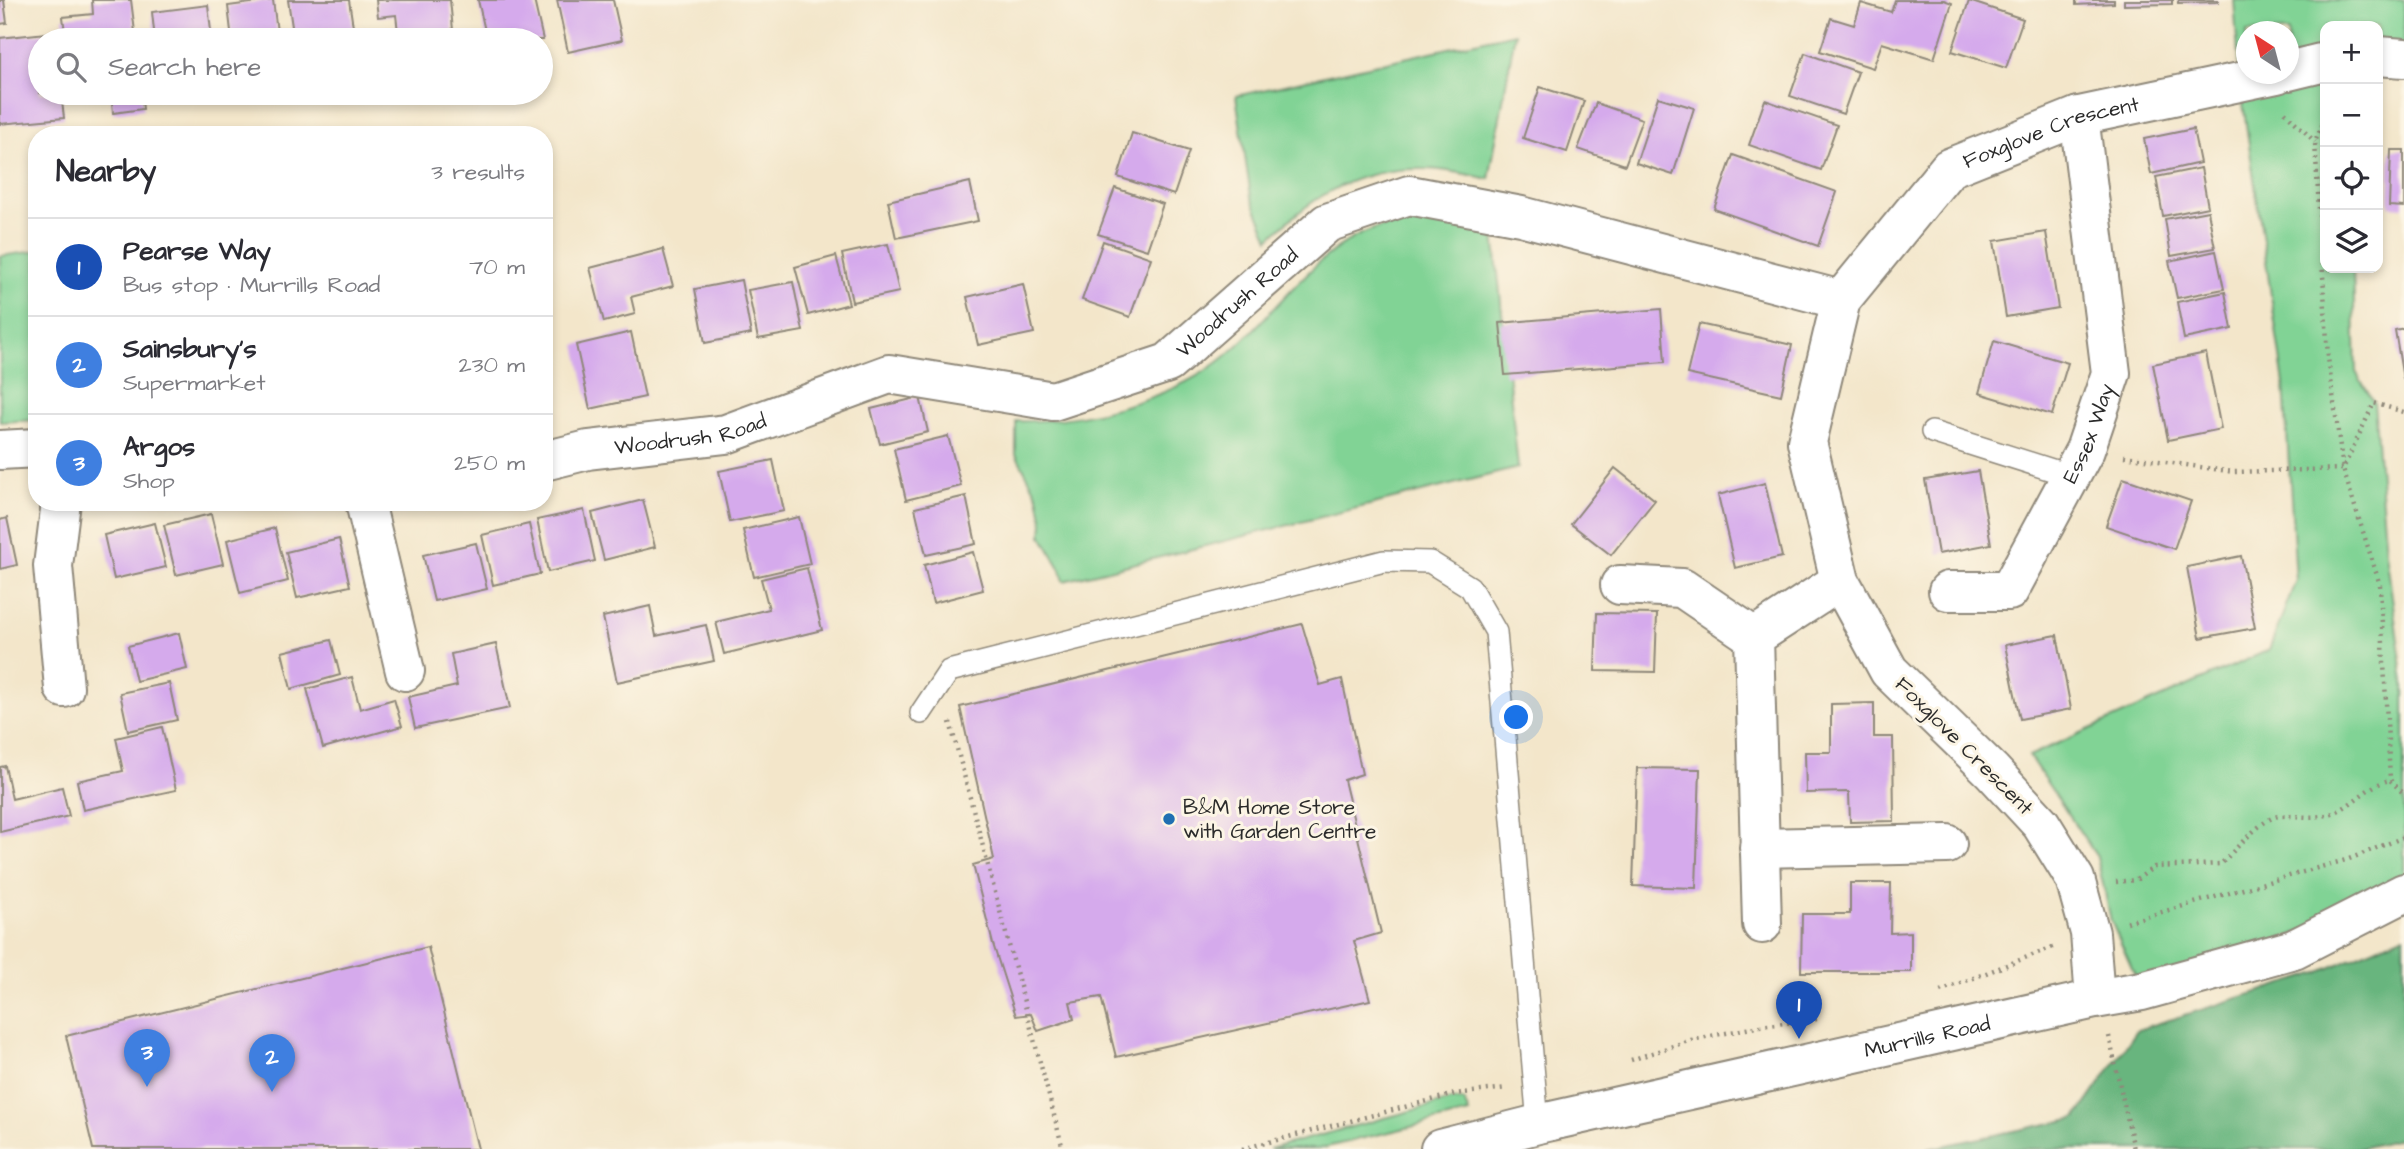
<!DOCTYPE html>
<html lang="en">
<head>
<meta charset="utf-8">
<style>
	body { margin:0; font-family:"Architects Daughter",sans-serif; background:#f7f7f7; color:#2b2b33 }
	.controls { position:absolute; right:21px; top:21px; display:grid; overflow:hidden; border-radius:14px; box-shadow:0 4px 10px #0003 }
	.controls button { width:63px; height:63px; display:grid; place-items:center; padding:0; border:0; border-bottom:2px solid #e1e1e2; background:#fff; color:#2b2b33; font:35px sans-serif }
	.compass { position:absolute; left:2236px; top:21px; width:63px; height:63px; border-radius:50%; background:#fff; box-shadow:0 4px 10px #0003; rotate:324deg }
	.you { position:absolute; left:1517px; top:718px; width:24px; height:24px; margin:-18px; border:5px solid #fff; border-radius:50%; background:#1a73e8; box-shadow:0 0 0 10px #1a73e833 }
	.badge { display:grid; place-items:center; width:46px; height:46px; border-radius:50%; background:#0b8043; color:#fff; font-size:23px; font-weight:700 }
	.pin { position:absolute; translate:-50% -58px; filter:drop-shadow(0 2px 4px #0008) }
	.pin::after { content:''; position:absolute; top:37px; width:24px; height:21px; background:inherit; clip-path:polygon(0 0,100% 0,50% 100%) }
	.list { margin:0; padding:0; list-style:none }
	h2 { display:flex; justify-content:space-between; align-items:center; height:91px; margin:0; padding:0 28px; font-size:30px }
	h2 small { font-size:23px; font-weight:400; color:#7c7c81 }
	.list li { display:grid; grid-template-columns:46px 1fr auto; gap:21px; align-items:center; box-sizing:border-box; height:98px; padding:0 28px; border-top:2px solid #e1e1e2 }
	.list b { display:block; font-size:26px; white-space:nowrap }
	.list p { margin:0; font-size:23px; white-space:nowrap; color:#7c7c81 }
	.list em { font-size:23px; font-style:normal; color:#7c7c81 }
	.icon { flex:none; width:38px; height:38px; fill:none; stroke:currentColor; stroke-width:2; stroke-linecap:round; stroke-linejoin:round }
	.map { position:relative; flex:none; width:2404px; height:1149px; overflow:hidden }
	.search { position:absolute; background:#fff; box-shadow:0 4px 10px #0003; left:28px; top:28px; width:525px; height:77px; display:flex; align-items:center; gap:18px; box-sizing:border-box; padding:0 24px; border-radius:38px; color:#7c7c81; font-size:26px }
	.panel { position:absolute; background:#fff; box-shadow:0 4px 10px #0003; left:28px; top:126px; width:525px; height:385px; border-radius:28px }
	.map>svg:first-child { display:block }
	.green { fill:#81d395; stroke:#567f60; stroke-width:2; fill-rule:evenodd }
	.forest { fill:#68b57e; stroke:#4a7054; stroke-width:2 }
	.building { fill:#d5aaec }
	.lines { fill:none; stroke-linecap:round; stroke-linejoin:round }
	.service-casing { stroke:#8f887a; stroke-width:24 }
	.minor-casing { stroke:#8f887a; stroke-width:42 }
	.path { stroke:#8f887a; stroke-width:4.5; stroke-dasharray:2 5; stroke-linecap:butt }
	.service { stroke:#fff; stroke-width:21 }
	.minor { stroke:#fff; stroke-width:38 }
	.poi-dot { fill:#1f6fb2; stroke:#fcf5e5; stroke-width:2.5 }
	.labels { text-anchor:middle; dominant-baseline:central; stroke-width:6; stroke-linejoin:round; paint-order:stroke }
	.street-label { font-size:21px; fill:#2b2b2b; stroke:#fcf5e5 }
	.poi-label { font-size:21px; fill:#2b2b2b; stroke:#fcf5e5; text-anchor:start }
</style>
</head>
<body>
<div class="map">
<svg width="2404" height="1149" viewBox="0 0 2404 1149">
	<rect width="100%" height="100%" fill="#fcf5e5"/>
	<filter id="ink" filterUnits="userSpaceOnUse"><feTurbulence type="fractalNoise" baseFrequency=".0143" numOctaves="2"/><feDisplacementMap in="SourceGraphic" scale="14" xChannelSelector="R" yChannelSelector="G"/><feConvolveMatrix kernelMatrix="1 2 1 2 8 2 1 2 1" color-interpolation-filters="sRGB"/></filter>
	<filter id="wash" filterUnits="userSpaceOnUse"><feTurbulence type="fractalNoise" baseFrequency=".00686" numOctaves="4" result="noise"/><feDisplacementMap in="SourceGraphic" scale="28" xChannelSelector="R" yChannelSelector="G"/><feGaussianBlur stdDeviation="1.57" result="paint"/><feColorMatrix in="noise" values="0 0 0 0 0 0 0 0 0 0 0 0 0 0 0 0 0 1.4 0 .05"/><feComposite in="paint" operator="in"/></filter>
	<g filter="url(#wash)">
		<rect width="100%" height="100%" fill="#f3e6ca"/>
		<!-- green -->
		<g class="green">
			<path d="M2234,0H2404V58L2378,56V26H2325V268H2353L2356,372L2374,403L2386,553L2404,683V893L2142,991L2111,921L2097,857L2029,756L2269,650L2296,580L2284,384L2240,83ZM2246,32H2288V74H2246Z"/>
			<path d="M1515,33L1489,179C1468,175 1447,169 1425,169C1360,167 1314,194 1269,239L1251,197L1236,96Z"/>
			<path d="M1431,222L1459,225L1494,235L1518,468L1064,581L1061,570L1042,536L1043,522L1038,496L1016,454V421C1079,423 1167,400 1217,363C1268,325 1312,249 1374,229C1392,223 1413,223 1431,222Z"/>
			<polygon points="37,251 37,420 0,422 0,256"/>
			<polygon points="1452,1100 1464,1101 1469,1113 1318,1149 1269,1149"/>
		</g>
		<!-- forest -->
		<polygon class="forest" points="2404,935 2404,1138 2358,1149 1928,1149 2076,1118 2137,1030 2318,973"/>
		<g id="blocks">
			<!-- building -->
			<g class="building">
				<polygon points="0,0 4,0 7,23 0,24"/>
				<polygon points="92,0 131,0 136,40 66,40 63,17 93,14"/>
				<polygon points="273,0 278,40 232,40 228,6"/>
				<polygon points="288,0 349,0 355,40 294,40"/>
				<polygon points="376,0 450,0 454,40 399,40 396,15 378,17"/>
				<polygon points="478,0 534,0 543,40 487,40"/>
				<polygon points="557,0 613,0 622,40 568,52"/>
				<polygon points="1895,0 1944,0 1952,3 1934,59 1882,43 1873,68 1820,51 1831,18 1854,25 1861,3 1891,12"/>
				<polygon points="2076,0 2114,0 2114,3 2076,5"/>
				<polygon points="2124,0 2172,0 2172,4 2124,5"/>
				<polygon points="2178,0 2218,0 2218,2 2178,3"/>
				<polygon points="1969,1 2023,19 2006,68 1952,51"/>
				<polygon points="208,5 212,40 155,40 152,12"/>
				<polygon points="55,32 56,40 40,40 40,93 61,93 64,118 0,124 0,38"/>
				<polygon points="1805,53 1858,72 1843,114 1790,96"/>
				<polygon points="1540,87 1584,101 1567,152 1523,138"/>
				<polygon points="111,93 141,93 143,109 113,113"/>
				<polygon points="1658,97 1694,108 1673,175 1636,163"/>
				<polygon points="1765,100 1837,125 1821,170 1749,145"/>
				<polygon points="1596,103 1642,119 1625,165 1578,149"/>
				<polygon points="2193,129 2200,163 2151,174 2144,139"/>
				<polygon points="1132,133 1189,151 1174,195 1118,177"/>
				<polygon points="2391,150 2404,150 2404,207 2389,206"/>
				<polygon points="1733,155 1837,192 1818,246 1714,209"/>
				<polygon points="2201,168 2208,207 2163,216 2156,177"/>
				<polygon points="970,182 978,221 896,238 888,201"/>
				<polygon points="1115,188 1163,204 1147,250 1098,234"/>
				<polygon points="2208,211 2215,248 2171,256 2165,219"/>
				<polygon points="2046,232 2058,308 2006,317 1994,241"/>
				<polygon points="1103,241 1151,258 1130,317 1082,300"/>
				<polygon points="888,244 899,292 852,302 842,254"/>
				<polygon points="663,249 673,286 631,297 635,314 604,322 590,268"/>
				<polygon points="2216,251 2224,289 2177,298 2169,261"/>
				<polygon points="836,256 849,304 808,315 795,267"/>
				<polygon points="741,280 751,334 705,343 695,289"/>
				<polygon points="793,282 803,331 758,339 748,290"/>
				<polygon points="1023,284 1034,333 978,345 967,297"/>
				<polygon points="2225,292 2232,329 2184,339 2177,302"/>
				<polygon points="1661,309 1665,362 1505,375 1500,323"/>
				<polygon points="1699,324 1792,345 1781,395 1687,374"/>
				<polygon points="2404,328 2404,379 2403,379 2395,330"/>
				<polygon points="631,332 645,397 590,409 576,345"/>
				<polygon points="1994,341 2068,363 2052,415 1979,393"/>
				<polygon points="2206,353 2221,429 2168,440 2153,364"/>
				<polygon points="920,397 928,432 880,444 871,409"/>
				<polygon points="948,436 961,486 906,500 894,449"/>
				<polygon points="773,460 784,511 730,522 719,471"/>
				<polygon points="1615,468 1655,500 1611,555 1571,524"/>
				<polygon points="1978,471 1991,544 1938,554 1925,480"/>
				<polygon points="2123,478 2191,501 2174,549 2106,526"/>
				<polygon points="1765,483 1782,557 1735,568 1718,495"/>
				<polygon points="966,496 976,544 926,555 915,508"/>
				<polygon points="643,500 655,547 604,560 592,513"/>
				<polygon points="584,510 595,561 548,572 537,520"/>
				<polygon points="211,514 223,564 176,575 164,525"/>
				<polygon points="799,517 810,564 754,577 743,530"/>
				<polygon points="7,518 17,565 0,569 0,520"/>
				<polygon points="155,523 166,567 114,579 104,535"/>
				<polygon points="529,524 540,574 493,585 482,535"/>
				<polygon points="275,528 288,581 240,593 227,540"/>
				<polygon points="339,539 350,586 297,598 286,552"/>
				<polygon points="476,543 487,589 434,601 423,555"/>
				<polygon points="973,552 983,590 933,603 924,565"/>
				<polygon points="2241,556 2255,628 2200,638 2187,567"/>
				<polygon points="807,568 822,630 724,654 716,622 769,609 761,579"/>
				<polygon points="650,606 656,636 706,625 714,661 617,682 603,617"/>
				<polygon points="1597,613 1657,614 1655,672 1595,671"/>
				<polygon points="1302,624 1320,685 1342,679 1362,774 1344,780 1381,933 1354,941 1370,1000 1116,1057 1101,997 1070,1002 1074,1019 1038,1031 1031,1014 1016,1016 993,944 973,865 994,859 960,707"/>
				<polygon points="179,633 187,669 136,681 128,646"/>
				<polygon points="2057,635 2071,709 2020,719 2005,645"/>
				<polygon points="331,640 340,675 291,689 282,652"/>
				<polygon points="496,644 510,708 415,728 408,697 457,686 451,654"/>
				<polygon points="352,677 360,709 394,699 402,726 323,748 307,689"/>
				<polygon points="169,683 177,720 128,731 120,693"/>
				<polygon points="1874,703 1874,737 1893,737 1894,821 1850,822 1849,792 1806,793 1805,752 1831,752 1831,704"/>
				<polygon points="162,727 176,790 83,810 77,781 123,771 116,738"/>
				<polygon points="5,766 12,799 62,787 69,816 0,832 0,767"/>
				<polygon points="1637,768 1700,769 1696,888 1633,886"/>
				<polygon points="1850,883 1891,883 1890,933 1911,932 1911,972 1801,972 1802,914 1850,914"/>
				<polygon points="428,947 478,1149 93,1149 66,1036"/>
			</g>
		</g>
	</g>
	<g filter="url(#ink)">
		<use href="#blocks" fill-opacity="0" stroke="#8f887a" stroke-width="2"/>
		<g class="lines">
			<defs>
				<g id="service">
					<polyline points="1932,432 2071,476"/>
					<polyline points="921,713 949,671 1384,561 1430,562 1470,587 1496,632 1538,1124"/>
				</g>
				<g id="minor">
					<polyline points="2378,56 2404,58"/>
					<polyline points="2288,71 2325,62"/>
					<polyline points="0,450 37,448"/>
					<path id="s1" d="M544,461L588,450L726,434L889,374L1053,401L1168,363L1327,223L1409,195L1521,216L1841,300"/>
					<polyline points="61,502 53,566 64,688"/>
					<polyline points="365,502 405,671"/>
					<polyline points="1620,585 1682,588 1754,637"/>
					<path id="s2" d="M1948,591H2009L2085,450L2111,373L2079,116"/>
					<polyline points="1759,848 1947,844"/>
					<polyline points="1762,924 1754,637 1840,581"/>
					<path id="s3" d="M2095,999L2090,933L2075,879L2041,824L1992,771L1889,671L1840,581L1807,442L1841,300L1949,168L2079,116L2277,74"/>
					<path id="s4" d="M1440,1149L1538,1124L2095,999L2142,991L2294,949L2404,893"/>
				</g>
			</defs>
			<!-- service casing -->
			<use href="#service" class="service-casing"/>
			<!-- minor casing -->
			<use href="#minor" class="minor-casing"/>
			<!-- path -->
			<g class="path">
				<polyline points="2285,112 2315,142"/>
				<polyline points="2325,118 2315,142 2328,358 2343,469 2380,585 2390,780 2404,794"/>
				<polyline points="2124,456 2234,472 2343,469 2374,403 2404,412"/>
				<polyline points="950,722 1063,1149"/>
				<path d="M2116,882L2136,880L2154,867L2221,864C2233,852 2263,817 2279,816C2299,815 2314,820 2333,813C2354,805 2367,785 2390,780"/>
				<polyline points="2127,922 2349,859 2404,837"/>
				<polyline points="1940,991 2053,947"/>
				<polyline points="2109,1036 2134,1149"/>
				<polyline points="1631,1060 1691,1040 1761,1026 1817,1019"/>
				<polyline points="1242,1149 1455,1094 1507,1088"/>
			</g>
			<!-- service -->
			<use href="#service" class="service"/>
			<!-- minor -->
			<use href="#minor" class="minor"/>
		</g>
	</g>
	<!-- markers -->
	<circle class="poi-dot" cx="1169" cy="819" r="7"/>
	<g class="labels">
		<!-- street labels -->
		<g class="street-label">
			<text stroke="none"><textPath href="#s3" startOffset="1073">Foxglove Crescent</textPath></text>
			<text stroke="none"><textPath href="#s1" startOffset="737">Woodrush Road</textPath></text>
			<text stroke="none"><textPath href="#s1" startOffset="149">Woodrush Road</textPath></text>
			<text stroke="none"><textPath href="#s2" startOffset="238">Essex Way</textPath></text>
			<text transform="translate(1964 746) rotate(45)">Foxglove Crescent</text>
			<text stroke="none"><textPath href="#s4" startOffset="500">Murrills Road</textPath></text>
		</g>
		<!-- poi labels -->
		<g class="poi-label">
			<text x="1183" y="807">B&amp;M Home Store<tspan x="1183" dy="24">with Garden Centre</tspan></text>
		</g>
	</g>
</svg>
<div class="controls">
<button>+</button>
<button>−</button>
<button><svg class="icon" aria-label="locate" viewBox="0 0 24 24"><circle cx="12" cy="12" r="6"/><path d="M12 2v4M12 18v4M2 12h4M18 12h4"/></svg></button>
<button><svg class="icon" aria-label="layers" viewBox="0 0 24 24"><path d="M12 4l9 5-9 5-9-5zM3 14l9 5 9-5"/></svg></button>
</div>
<svg class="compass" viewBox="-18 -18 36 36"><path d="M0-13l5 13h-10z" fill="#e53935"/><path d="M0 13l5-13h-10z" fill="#7c7c81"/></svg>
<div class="you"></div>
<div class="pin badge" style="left:1799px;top:1039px;background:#1a4fb4">1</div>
<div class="pin badge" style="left:272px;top:1092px;background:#3f7fe0">2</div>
<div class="pin badge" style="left:147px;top:1087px;background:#3f7fe0">3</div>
<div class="search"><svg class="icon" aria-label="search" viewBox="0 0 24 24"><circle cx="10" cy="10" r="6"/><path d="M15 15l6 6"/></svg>Search here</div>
<section class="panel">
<h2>Nearby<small>3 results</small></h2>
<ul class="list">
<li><span class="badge" style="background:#1a4fb4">1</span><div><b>Pearse Way</b><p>Bus stop · Murrills Road</p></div><em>70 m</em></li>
<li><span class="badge" style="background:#3f7fe0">2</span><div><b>Sainsbury's</b><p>Supermarket</p></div><em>230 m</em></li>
<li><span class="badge" style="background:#3f7fe0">3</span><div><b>Argos</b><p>Shop</p></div><em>250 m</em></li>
</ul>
</section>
</div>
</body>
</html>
